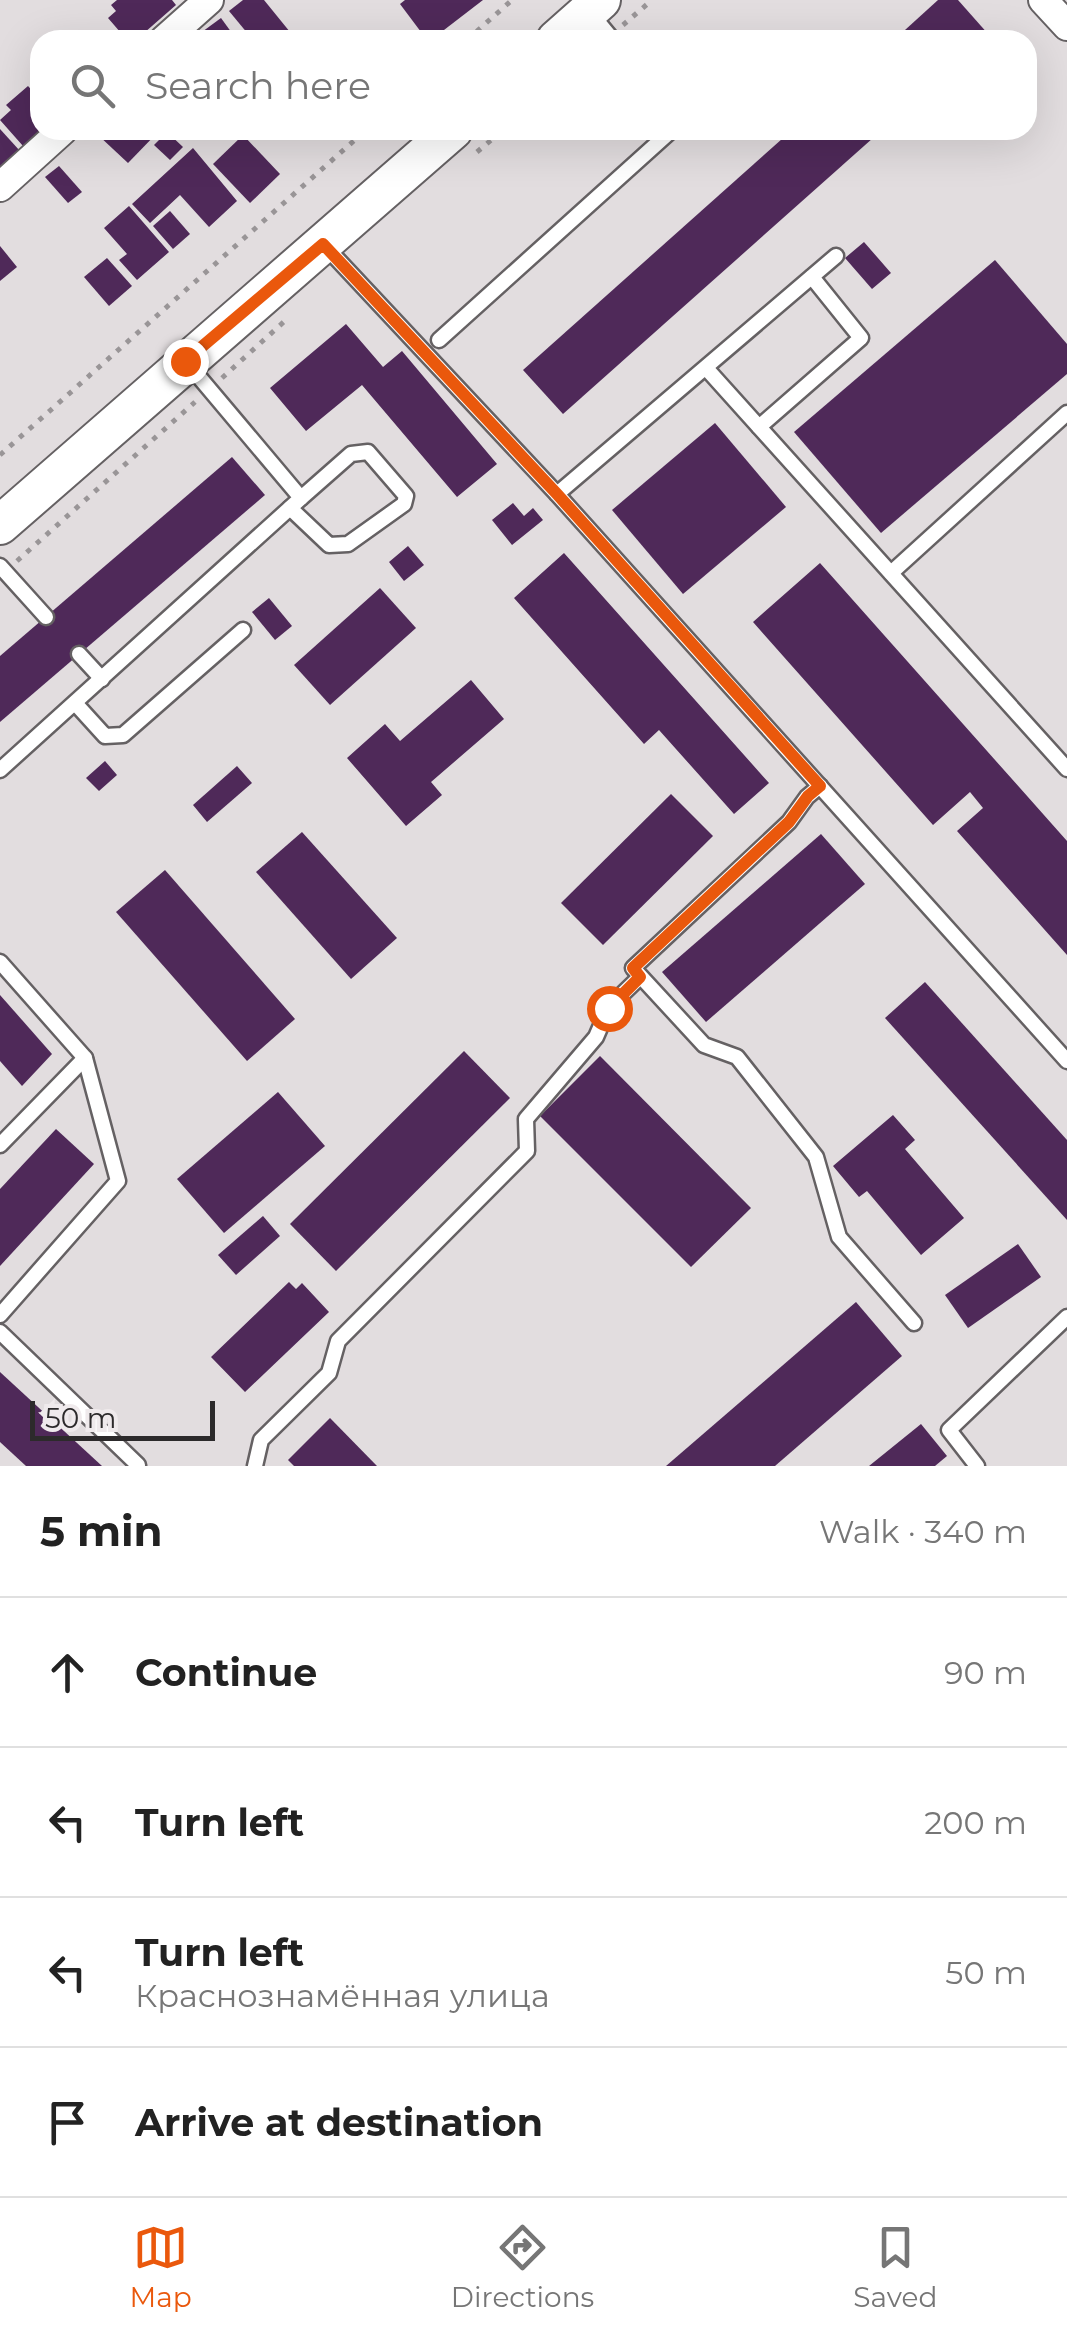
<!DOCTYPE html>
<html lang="en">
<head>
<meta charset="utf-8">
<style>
	body { margin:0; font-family:Montserrat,sans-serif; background:#f2f2f2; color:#222 }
	.scale { position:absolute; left:30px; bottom:25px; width:185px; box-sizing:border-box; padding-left:10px; border:5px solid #2c2a2b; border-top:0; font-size:28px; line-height:35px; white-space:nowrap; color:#2c2a2b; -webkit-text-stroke:8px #efeaec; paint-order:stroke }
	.stop { position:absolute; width:30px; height:30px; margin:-22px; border:8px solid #ea580c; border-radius:50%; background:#fff }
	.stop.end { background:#ea580c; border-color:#fff; box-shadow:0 2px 10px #0008 }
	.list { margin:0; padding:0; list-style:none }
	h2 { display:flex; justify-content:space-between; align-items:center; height:130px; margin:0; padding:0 40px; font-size:42px }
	h2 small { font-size:32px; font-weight:400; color:#767676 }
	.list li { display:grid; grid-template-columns:65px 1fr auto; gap:30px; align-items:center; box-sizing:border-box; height:150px; padding:0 40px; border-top:2px solid #e0e0e0 }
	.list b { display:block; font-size:38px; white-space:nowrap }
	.list p { margin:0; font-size:32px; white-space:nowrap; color:#767676 }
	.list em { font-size:32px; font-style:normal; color:#767676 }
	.icon { flex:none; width:55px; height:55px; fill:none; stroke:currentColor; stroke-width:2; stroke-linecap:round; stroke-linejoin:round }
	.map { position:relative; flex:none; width:1067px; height:1466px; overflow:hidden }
	.search { position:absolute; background:#fff; box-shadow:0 10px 40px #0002; left:30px; right:30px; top:30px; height:110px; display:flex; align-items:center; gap:25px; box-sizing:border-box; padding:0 35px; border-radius:30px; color:#767676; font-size:38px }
	.sheet { height:730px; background:#fff }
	nav { display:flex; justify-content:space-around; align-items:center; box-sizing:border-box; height:140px; border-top:2px solid #e0e0e0; background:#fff; font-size:28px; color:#767676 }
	nav a { display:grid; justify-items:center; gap:5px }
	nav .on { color:#ea580c }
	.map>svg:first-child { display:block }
	.building { fill:#4f2959 }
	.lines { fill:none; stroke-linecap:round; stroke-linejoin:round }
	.lane-casing { stroke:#656163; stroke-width:19 }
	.street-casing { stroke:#656163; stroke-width:32 }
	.secondary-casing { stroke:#656163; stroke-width:42 }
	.path { stroke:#999597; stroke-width:5; stroke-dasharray:5 8; stroke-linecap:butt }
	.lane { stroke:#fff; stroke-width:14 }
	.street { stroke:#fff; stroke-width:28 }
	.secondary { stroke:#fff; stroke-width:38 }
	.route { stroke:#ea580c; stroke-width:12 }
</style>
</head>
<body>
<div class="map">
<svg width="1067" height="1466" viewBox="0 0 1067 1466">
	<rect width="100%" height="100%" fill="#e2dddf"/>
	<!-- building -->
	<g class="building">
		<polygon points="117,0 172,0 176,5 136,40 127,40 108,18 116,11 111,5"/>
		<polygon points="243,0 264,0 290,32 280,40 253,40 229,11"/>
		<polygon points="405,0 483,0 431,40 427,40 400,4"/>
		<polygon points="938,0 958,0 989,35 983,40 894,40"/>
		<polygon points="221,18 237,40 191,40"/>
		<polygon points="28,86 40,99 40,131 23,146 0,120 11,110 6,105"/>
		<polygon points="0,129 20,151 0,169"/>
		<polygon points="103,130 160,130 128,163 98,135"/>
		<polygon points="792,130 882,130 563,414 523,370"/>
		<polygon points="167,132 183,147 170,160 154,145"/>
		<polygon points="243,135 280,174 250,203 213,164"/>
		<polygon points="193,148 237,201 209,227 180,195 150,223 132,204"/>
		<polygon points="59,166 82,192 68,203 45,177"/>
		<polygon points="129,206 169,252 137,280 119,260 127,254 104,228"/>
		<polygon points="170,211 190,234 173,249 153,226"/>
		<polygon points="864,242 891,273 872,289 845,258"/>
		<polygon points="0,246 17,267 0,281"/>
		<polygon points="107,258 132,286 109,306 84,277"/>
		<polygon points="995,260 1067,344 1067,374 881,533 794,432"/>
		<polygon points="346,324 383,367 402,351 497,464 457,497 362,385 306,431 270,388"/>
		<polygon points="715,423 786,507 683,594 612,510"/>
		<polygon points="232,457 265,495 0,722 0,656"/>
		<polygon points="513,503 524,516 533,508 543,520 512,545 492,520"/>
		<polygon points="408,546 424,565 404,581 389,562"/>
		<polygon points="564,553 769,783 734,814 659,730 644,744 514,598"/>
		<polygon points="820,563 1067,841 1067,955 957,831 983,808 970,792 933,825 753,622"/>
		<polygon points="380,588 416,628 330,705 294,665"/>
		<polygon points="269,598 292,626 275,640 252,612"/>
		<polygon points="471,680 504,719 431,782 442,795 406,826 347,758 385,724 400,741"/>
		<polygon points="105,761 117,775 99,791 86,778"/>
		<polygon points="237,766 252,783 207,822 193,805"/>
		<polygon points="671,794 713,836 603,945 561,903"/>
		<polygon points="302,832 397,938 351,979 256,872"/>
		<polygon points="821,834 865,884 706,1022 662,972"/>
		<polygon points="165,870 295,1019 247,1061 116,912"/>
		<polygon points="925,982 1067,1140 1067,1220 885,1018"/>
		<polygon points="0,995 52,1054 22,1086 0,1061"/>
		<polygon points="464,1051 510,1098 336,1271 290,1224"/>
		<polygon points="600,1056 751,1208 691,1267 540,1116"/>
		<polygon points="278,1092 325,1146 224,1233 177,1179"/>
		<polygon points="893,1115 915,1140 905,1149 964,1218 921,1255 867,1191 859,1197 833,1166"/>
		<polygon points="56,1129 94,1164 0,1266 0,1189"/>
		<polygon points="263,1216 280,1236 236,1275 218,1255"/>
		<polygon points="1018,1244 1041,1277 968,1328 945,1295"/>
		<polygon points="289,1282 296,1289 302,1283 329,1312 245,1392 211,1357"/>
		<polygon points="856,1302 902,1356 775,1466 666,1466"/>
		<polygon points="0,1372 102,1466 26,1466 0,1442"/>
		<polygon points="330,1418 377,1466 294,1466 288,1460"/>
		<polygon points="921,1424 947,1456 935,1466 869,1466"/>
	</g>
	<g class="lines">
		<defs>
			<g id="lane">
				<polyline points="589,11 613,40"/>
				<polyline points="324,245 557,494 1067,1061"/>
				<polyline points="439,340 672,130"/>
				<polyline points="706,368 1067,769"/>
				<polyline points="759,427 861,338 812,277"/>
				<polyline points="557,494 836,256"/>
				<polyline points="290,508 329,545 348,544 404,504 406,496 368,452 351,454 301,498"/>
				<polyline points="0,566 46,617"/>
				<polyline points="891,573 1067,413"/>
				<polyline points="79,654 102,679"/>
				<polyline points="75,703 105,736 123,735 243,630"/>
				<polyline points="0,770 301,498 189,365"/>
				<polyline points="820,786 807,797 789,822 633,968 704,1045 737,1057 816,1157 839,1237 914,1323"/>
				<polyline points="0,962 85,1058 118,1181 0,1315"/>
				<polyline points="0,1145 85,1058"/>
				<polyline points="0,1332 138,1465"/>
				<polyline points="255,1466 261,1440 329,1373 338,1341 527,1151 526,1119 596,1037 609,1007 640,977"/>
				<polyline points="977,1466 949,1430 1067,1317"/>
			</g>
			<g id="street">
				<polyline points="1043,0 1067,26"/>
				<polyline points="164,40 209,0"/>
				<polyline points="0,187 63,130"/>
			</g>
			<g id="secondary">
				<polyline points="556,40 601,0"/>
				<polyline points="0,525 453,130"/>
			</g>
		</defs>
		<!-- lane casing -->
		<use href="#lane" class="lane-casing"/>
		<!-- street casing -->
		<use href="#street" class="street-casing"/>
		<!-- secondary casing -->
		<use href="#secondary" class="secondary-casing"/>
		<!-- path -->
		<g class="path">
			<polyline points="623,25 652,0"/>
			<polyline points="467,40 512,0"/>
			<polyline points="477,152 503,130"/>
			<polyline points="222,378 288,318"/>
			<polyline points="0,455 366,130"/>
			<polyline points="17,561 195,402"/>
		</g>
		<!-- lane -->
		<use href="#lane" class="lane"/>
		<!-- street -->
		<use href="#street" class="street"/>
		<!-- secondary -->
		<use href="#secondary" class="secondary"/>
	</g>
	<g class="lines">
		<!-- route -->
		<polyline class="route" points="185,361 323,244 557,494 820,786 808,796 789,822 633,968 640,977 609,1008"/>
	</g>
</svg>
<div class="scale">50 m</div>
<div class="stop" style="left:609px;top:1008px"></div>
<div class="stop end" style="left:185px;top:361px"></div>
<div class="search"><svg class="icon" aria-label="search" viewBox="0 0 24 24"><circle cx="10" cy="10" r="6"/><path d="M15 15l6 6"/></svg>Search here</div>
</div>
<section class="sheet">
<h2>5 min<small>Walk · 340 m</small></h2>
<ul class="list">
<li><svg class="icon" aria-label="ahead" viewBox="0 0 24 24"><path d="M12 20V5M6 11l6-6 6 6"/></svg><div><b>Continue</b></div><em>90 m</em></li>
<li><svg class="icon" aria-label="left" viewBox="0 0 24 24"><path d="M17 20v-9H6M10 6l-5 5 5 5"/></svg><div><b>Turn left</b></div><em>200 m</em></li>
<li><svg class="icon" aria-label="left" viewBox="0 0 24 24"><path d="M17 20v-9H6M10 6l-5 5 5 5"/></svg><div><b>Turn left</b><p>Краснознамённая улица</p></div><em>50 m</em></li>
<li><svg class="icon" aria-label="arrive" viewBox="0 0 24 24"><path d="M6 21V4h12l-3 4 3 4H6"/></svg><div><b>Arrive at destination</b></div></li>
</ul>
</section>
<nav>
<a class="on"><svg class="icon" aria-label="map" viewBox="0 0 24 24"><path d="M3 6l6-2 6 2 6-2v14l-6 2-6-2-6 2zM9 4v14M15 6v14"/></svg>Map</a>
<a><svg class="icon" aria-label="directions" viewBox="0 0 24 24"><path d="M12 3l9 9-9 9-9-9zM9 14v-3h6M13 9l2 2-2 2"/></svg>Directions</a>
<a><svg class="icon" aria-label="saved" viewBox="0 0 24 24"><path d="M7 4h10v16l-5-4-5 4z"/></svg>Saved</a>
</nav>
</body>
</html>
